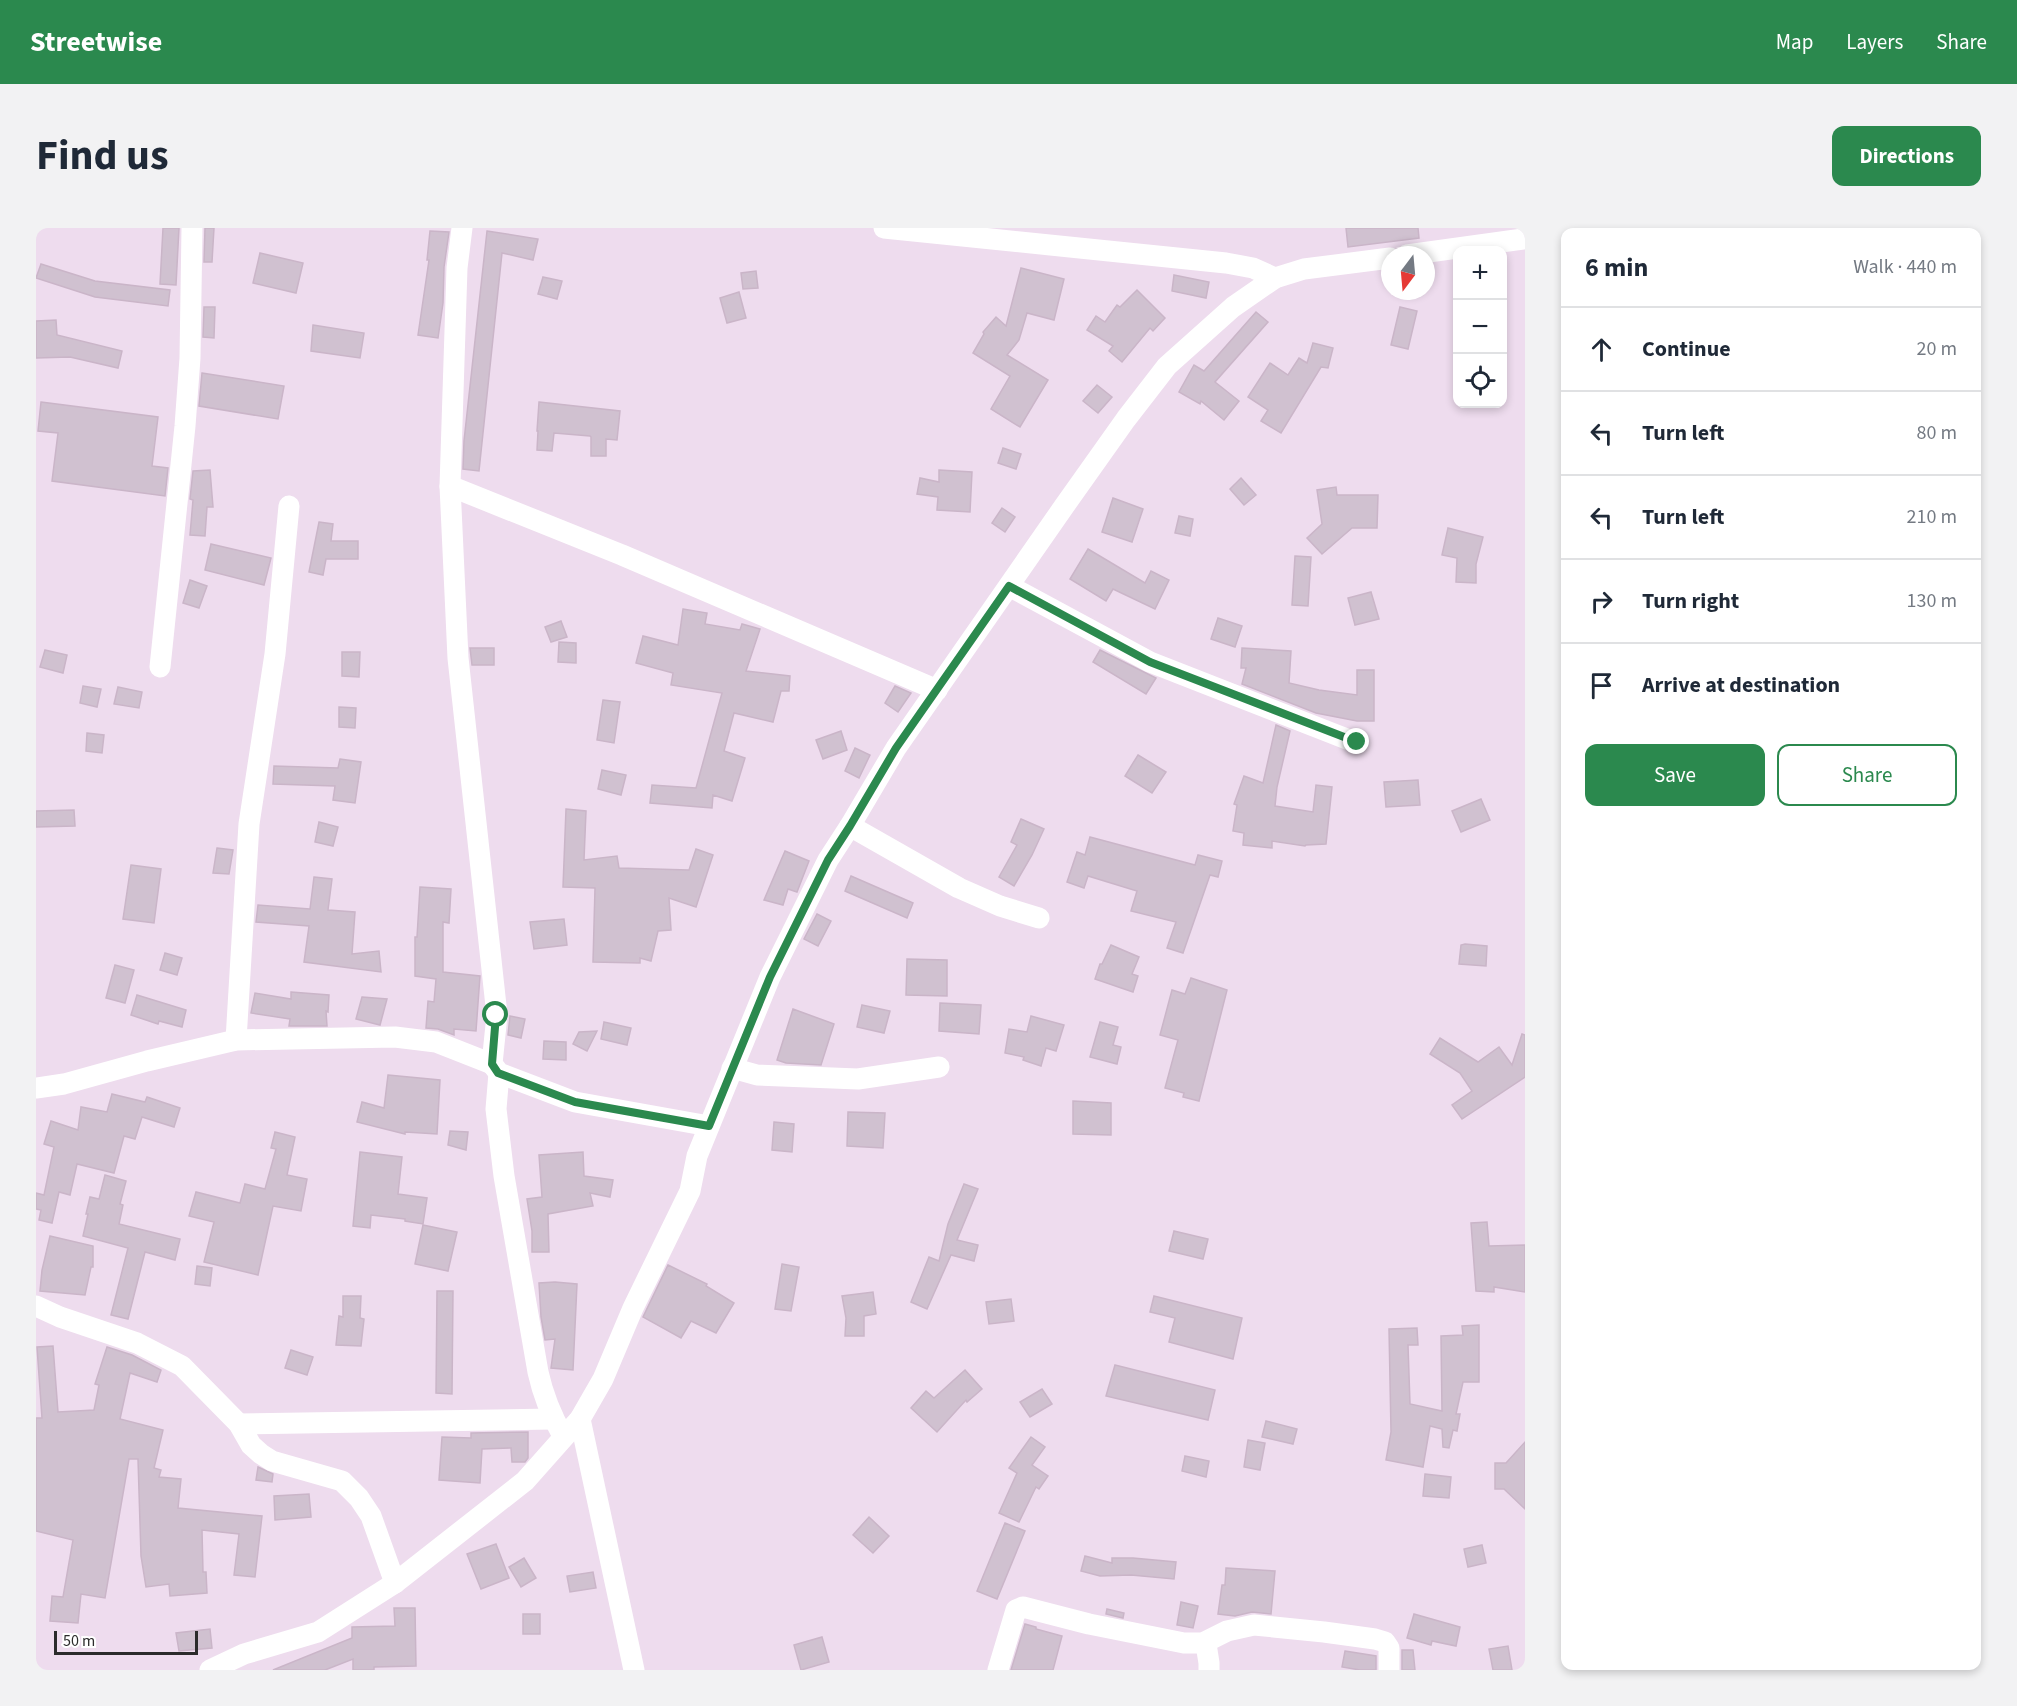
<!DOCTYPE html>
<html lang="en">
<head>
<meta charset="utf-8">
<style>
	body { margin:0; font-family:"Source Sans 3",sans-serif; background:#f2f2f3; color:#1f2937 }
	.controls { position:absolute; right:18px; top:18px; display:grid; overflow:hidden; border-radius:12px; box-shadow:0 3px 9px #0003 }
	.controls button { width:54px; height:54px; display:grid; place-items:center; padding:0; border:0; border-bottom:2px solid #e0e1e3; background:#fff; color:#1f2937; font:30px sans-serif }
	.compass { position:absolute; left:1345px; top:18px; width:54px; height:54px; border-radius:50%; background:#fff; box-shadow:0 3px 9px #0003; rotate:196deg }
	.scale { position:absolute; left:18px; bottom:15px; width:144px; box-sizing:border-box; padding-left:6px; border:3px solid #2b2b2b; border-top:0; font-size:16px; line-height:21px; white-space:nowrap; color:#2b2b2b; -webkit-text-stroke:4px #fff; paint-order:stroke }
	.stop { position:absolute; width:18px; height:18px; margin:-14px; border:4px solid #2b894e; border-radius:50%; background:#fff }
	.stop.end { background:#2b894e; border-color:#fff; box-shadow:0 2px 6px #0008 }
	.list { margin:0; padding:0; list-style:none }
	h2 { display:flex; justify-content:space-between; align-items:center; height:78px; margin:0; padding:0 24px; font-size:26px }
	h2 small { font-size:20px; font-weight:400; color:#747a83 }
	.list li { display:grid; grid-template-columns:39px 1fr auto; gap:18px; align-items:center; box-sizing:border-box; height:84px; padding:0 24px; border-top:2px solid #e0e1e3 }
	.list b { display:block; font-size:22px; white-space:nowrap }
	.list em { font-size:20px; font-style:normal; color:#747a83 }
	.actions { display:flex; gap:12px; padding:18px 24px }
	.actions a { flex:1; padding:14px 0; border:2px solid #2b894e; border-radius:12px; text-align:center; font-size:21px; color:#2b894e }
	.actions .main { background:#2b894e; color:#fff }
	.icon { flex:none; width:33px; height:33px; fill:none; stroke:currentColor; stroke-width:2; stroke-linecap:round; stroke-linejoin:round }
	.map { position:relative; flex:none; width:1489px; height:1442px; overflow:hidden; border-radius:12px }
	header { display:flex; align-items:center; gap:36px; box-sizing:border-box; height:84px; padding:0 30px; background:#2b894e; color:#fff }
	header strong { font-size:28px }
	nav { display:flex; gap:33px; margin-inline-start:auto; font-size:21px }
	.intro { display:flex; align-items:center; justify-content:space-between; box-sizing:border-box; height:144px; padding:0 36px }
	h1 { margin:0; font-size:42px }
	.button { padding:15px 27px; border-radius:12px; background:#2b894e; color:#fff; font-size:21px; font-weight:700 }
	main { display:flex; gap:36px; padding:0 36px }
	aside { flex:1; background:#fff; border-radius:12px; box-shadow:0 3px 9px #0003 }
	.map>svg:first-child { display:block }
	.building { fill:#d0c1d0; stroke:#cab5c8; stroke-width:1.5 }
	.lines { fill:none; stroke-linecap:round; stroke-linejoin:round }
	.street { stroke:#fff; stroke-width:21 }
	.route { stroke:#2b894e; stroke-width:8 }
</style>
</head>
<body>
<header>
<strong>Streetwise</strong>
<nav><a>Map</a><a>Layers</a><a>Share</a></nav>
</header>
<div class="intro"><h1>Find us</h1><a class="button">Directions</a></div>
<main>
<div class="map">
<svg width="1489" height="1442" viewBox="0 0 1489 1442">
	<rect width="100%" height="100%" fill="#eedcee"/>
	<!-- building -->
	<g class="building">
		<polygon points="127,0 143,0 140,57 124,56"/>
		<polygon points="169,0 178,0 176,34 168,34"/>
		<polygon points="1310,0 1382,0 1383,10 1312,19"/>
		<polygon points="394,3 413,4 408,39 407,75 402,110 382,107 393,32 391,32"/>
		<polygon points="451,3 502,11 497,32 466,25 443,243 427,241 428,213"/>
		<polygon points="224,25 267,35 260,65 217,55"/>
		<polygon points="5,36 59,53 134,62 132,78 59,69 0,50"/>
		<polygon points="985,40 1028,51 1018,92 991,85 983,112 971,127 1012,152 984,199 955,181 974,148 937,125 948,106 947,104 960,89 970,98"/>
		<polygon points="720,43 722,60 707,61 705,45"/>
		<polygon points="1138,47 1173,54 1170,70 1136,63"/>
		<polygon points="507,49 526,53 521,71 502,66"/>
		<polygon points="1101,62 1129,90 1117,103 1114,100 1086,134 1073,123 1077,118 1051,102 1060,88 1069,94 1081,77 1084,79"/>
		<polygon points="703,64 710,90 691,95 684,70"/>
		<polygon points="168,79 179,79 178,110 167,109"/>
		<polygon points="1364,79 1381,83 1372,121 1355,117"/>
		<polygon points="1220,84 1232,94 1179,154 1203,173 1188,192 1165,173 1164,176 1143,164 1158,137 1168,143"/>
		<polygon points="20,92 21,107 86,123 82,140 34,129 0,130 0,93"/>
		<polygon points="277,97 328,105 324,130 275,123"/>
		<polygon points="1277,115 1297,120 1292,140 1285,139 1245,205 1225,193 1232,182 1212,169 1234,135 1252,147 1263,130 1271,135"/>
		<polygon points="166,145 248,158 242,191 163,178"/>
		<polygon points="1061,157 1076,169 1062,185 1047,173"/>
		<polygon points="5,174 122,189 116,238 132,240 129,268 16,253 22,205 2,203"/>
		<polygon points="503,174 584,183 581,212 570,211 570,228 555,228 555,209 554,208 518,205 516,223 501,222 502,203 501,203"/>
		<polygon points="967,220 985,226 980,241 962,235"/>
		<polygon points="174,242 177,279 171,279 169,308 154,307 157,272 154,271 157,243"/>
		<polygon points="903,242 936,244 934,284 901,282 902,269 881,266 884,250 903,254"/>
		<polygon points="1205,250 1220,267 1208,277 1194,261"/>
		<polygon points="1300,259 1301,267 1342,267 1341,300 1316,300 1286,326 1271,310 1286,296 1281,262"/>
		<polygon points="1077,270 1107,281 1096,314 1066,304"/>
		<polygon points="966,280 979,289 969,304 956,295"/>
		<polygon points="1143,288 1157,291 1154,308 1139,305"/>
		<polygon points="283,294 297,296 295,313 322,313 322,331 290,331 287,347 273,344"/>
		<polygon points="1412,300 1447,309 1440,336 1440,355 1420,354 1421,330 1406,327"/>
		<polygon points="175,316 235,330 228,357 169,342"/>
		<polygon points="1052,321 1109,355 1115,343 1133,352 1119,381 1077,361 1070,373 1034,351"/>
		<polygon points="1259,328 1275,329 1272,378 1256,377"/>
		<polygon points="154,352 171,358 163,380 147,375"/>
		<polygon points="1335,364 1343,391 1319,397 1312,370"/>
		<polygon points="647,381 671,385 669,396 704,402 706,396 724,401 710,443 754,448 753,463 745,463 737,494 698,485 688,523 709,530 696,573 677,567 676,580 614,575 616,557 660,560 686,465 635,457 637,445 600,435 607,408 642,417"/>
		<polygon points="1182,390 1206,398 1199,419 1175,411"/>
		<polygon points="525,393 531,409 515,414 509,399"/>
		<polygon points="523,414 540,415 540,435 522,434"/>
		<polygon points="434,420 458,420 458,437 436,437"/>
		<polygon points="1206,420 1255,423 1253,455 1283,462 1321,467 1321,442 1338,442 1338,493 1321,493 1280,485 1206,456 1210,440 1205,440"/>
		<polygon points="9,422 31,427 27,445 4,439"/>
		<polygon points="1064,422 1120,450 1110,466 1057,434"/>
		<polygon points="306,424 324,424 323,449 306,448"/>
		<polygon points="47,458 65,461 61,479 44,475"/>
		<polygon points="859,458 875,465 862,484 849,475"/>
		<polygon points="82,459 106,464 103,480 78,476"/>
		<polygon points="567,472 584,474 578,515 561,512"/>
		<polygon points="303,479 320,480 319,500 303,499"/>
		<polygon points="1240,497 1254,503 1241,559 1239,578 1277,584 1280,557 1296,559 1290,616 1270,617 1269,618 1236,613 1236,620 1207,617 1208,605 1197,603 1201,577 1198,576 1208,548 1227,555"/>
		<polygon points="805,503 811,522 787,531 780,512"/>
		<polygon points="51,505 68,507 66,525 50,523"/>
		<polygon points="819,520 834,527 823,550 809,543"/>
		<polygon points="1102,527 1130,544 1116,565 1089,548"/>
		<polygon points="304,531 325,534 319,575 297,572 299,558 237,556 238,538 302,540"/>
		<polygon points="566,542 590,547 585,567 562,561"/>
		<polygon points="1382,552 1384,577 1350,579 1348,554"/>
		<polygon points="1445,571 1454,592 1425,604 1416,583"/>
		<polygon points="530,581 550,583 548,632 581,628 583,640 653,642 660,621 677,627 660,679 633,670 635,702 622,703 615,733 604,730 604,735 557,734 559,660 527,659"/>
		<polygon points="38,582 39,598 0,599 0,583"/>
		<polygon points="985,591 1008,601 996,627 978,658 963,649 981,617 975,614"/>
		<polygon points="283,594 302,599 297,618 279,614"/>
		<polygon points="1054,609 1159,637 1162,627 1186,633 1182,649 1174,647 1147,725 1131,720 1140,694 1095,683 1101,663 1052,648 1048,660 1031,654 1041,624 1049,627"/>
		<polygon points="181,620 197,622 193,646 177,645"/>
		<polygon points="749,623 773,633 761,664 752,661 747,677 728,672"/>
		<polygon points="95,637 125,641 118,695 87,691"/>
		<polygon points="815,648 877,675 871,690 809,663"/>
		<polygon points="278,649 296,651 292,682 319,684 316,726 343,723 345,744 268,734 273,698 220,694 222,677 274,681"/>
		<polygon points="384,659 415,661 413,695 407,694 407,744 444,748 440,803 418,801 418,807 402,801 390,800 392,773 398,774 400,751 379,748 379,709 381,709"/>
		<polygon points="781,686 795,693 782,718 768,711"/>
		<polygon points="528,691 531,717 498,721 494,694"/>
		<polygon points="1429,716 1451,718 1450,738 1423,736 1425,717"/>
		<polygon points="1075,717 1103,729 1096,746 1102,748 1097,764 1059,751 1064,736 1066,736"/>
		<polygon points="129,725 146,730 141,747 124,742"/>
		<polygon points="871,731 911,732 911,768 870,767"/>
		<polygon points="79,737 98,742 89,775 70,770"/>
		<polygon points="1155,750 1191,762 1163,873 1147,869 1148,865 1129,860 1142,812 1124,807 1136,762 1149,766"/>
		<polygon points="255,764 293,767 292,784 290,783 291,798 253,798 254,791 215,785 219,765 255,771"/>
		<polygon points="101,767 150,782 146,799 123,793 122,796 95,787"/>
		<polygon points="326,769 351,771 344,797 320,791"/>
		<polygon points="904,775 945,777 943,806 903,803"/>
		<polygon points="826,777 854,783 848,805 821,799"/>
		<polygon points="757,781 798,796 785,837 750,835 741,832"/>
		<polygon points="474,788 489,791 485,810 472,807"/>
		<polygon points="995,788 1028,797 1020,823 1010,820 1005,838 987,832 988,829 969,825 973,801 991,804"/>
		<polygon points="568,794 595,800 591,817 565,811"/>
		<polygon points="1064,794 1082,799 1077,817 1085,819 1081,836 1054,829"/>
		<polygon points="561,803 551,823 537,816 543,804"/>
		<polygon points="1486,806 1489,807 1489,849 1426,891 1416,877 1436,863 1424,845 1394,826 1404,810 1442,834 1463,819 1476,837"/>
		<polygon points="508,813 530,814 530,832 507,831"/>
		<polygon points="352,847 404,852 401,906 369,904 369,906 321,894 326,874 348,880"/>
		<polygon points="76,866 109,874 111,869 144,880 138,899 106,889 99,911 88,908 78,945 41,936 34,967 23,964 16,995 3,992 5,982 0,981 0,965 8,967 18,919 8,916 15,893 42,902 45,879 71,884"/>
		<polygon points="1037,873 1075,875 1075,907 1037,906"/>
		<polygon points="812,884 849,885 847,920 811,918"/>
		<polygon points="738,894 758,896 756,924 736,922"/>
		<polygon points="414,903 432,904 430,922 412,917"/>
		<polygon points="239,904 259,909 251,947 271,951 265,983 237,978 222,1047 168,1034 178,994 153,988 160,964 204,975 209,956 229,961 240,921 235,920"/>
		<polygon points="324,924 366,929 362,966 391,970 387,996 369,993 369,991 335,987 334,1000 317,998"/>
		<polygon points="547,924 548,948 577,952 574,969 554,965 557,978 512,986 513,1024 496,1024 496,1003 491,971 506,969 503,927"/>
		<polygon points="69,947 90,953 84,976 87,977 83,996 144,1011 139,1032 109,1024 92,1091 75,1087 92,1020 47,1008 52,986 50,986 54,969 63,971"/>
		<polygon points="928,956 942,961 921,1012 942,1017 938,1033 915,1027 891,1081 875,1074 893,1029 903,1033 912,996"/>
		<polygon points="1451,994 1453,1018 1489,1017 1489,1064 1458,1059 1458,1064 1440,1063 1435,995"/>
		<polygon points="387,997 421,1004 412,1043 379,1036"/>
		<polygon points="1138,1003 1172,1011 1167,1031 1133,1023"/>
		<polygon points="14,1008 57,1018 57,1039 55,1039 49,1067 4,1063 6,1042"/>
		<polygon points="746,1036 763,1039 755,1083 739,1081"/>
		<polygon points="632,1037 671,1056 670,1058 698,1075 680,1105 655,1093 645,1110 607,1089"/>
		<polygon points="161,1038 176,1040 174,1058 159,1056"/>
		<polygon points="519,1054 541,1056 537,1142 515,1140 519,1111 509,1112 505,1089 503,1055"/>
		<polygon points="401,1063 417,1063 416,1166 400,1165"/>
		<polygon points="837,1064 840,1086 828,1088 828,1108 809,1108 810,1090 806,1068"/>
		<polygon points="307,1068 325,1068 324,1090 328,1091 325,1118 300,1117 303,1088 307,1089"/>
		<polygon points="1118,1068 1206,1090 1197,1131 1133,1114 1139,1090 1114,1084"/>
		<polygon points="975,1071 978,1093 953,1096 950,1074"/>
		<polygon points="1443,1097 1443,1154 1427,1154 1420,1186 1424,1186 1421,1203 1417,1202 1413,1220 1407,1219 1406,1201 1394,1198 1387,1239 1350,1232 1355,1204 1353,1101 1381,1100 1382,1117 1372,1117 1374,1176 1406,1183 1405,1108 1427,1107 1426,1098"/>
		<polygon points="17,1118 22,1184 58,1182 63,1157 59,1156 71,1119 96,1127 125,1142 121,1154 94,1145 84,1191 127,1202 118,1240 125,1242 123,1249 145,1251 142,1280 226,1288 219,1349 198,1347 203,1306 166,1302 167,1344 170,1344 171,1365 134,1368 133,1356 110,1359 105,1328 102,1231 93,1231 69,1370 45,1366 42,1395 14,1393 16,1368 27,1369 37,1312 0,1303 0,1190 6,1190 1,1119"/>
		<polygon points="255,1122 277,1129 271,1147 249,1140"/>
		<polygon points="1079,1137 1179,1162 1172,1192 1070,1168"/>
		<polygon points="929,1142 946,1161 931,1174 930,1172 901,1204 875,1180 890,1163 898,1170"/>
		<polygon points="1006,1161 1016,1176 994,1189 984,1174"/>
		<polygon points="1230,1193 1261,1201 1257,1216 1226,1209"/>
		<polygon points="492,1204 492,1230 489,1234 476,1234 475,1220 446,1221 444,1255 403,1252 406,1209 435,1210 435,1205"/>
		<polygon points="995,1209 1009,1219 996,1237 1012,1248 1003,1261 1000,1259 983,1294 963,1285 981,1245 973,1240"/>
		<polygon points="1212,1212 1229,1215 1224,1242 1208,1239"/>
		<polygon points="1489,1214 1489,1281 1468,1261 1459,1261 1459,1235 1470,1235"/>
		<polygon points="1149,1228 1173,1233 1170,1249 1146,1243"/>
		<polygon points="222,1239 237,1246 236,1254 220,1252"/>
		<polygon points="1389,1246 1415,1249 1413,1270 1387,1268"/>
		<polygon points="273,1266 275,1289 239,1292 238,1268"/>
		<polygon points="833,1289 853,1308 837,1325 817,1307"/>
		<polygon points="969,1295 989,1303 961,1371 941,1363"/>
		<polygon points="460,1316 473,1350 445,1361 431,1326"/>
		<polygon points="1446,1317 1450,1335 1432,1339 1428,1321"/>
		<polygon points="1049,1328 1076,1335 1076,1330 1097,1330 1140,1334 1138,1351 1095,1347 1064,1348 1045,1343"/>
		<polygon points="488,1330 500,1350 485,1359 473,1339"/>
		<polygon points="1190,1340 1239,1343 1235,1386 1216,1384 1199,1388 1182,1386 1186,1357 1189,1357"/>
		<polygon points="557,1344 560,1360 534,1364 531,1348"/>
		<polygon points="1145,1374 1162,1378 1157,1400 1141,1397"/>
		<polygon points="358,1380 379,1380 380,1438 338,1439 338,1442 317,1442 317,1431 289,1442 237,1442 316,1410 316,1399 359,1398"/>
		<polygon points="1071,1381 1088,1385 1087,1390 1070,1386"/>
		<rect x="487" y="1386" width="17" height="20"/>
		<polygon points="1378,1386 1424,1399 1420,1418 1396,1413 1395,1417 1371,1410"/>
		<polygon points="989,1396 1000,1399 1000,1401 1026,1408 1017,1442 975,1442"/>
		<polygon points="174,1401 176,1420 143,1423 140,1405"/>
		<polygon points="786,1409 793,1434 765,1442 758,1417"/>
		<polygon points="1472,1418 1476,1442 1457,1442 1453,1421"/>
		<polygon points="1366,1422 1377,1422 1379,1442 1366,1442"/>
		<polygon points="1309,1423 1340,1428 1340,1442 1324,1442 1306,1439"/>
	</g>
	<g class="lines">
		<!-- street -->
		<g class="street">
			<polyline points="426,0 421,40 414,258 586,327 901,462"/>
			<polyline points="848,0 1190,35 1217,40 1239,50"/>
			<polyline points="1371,27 1487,11"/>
			<polyline points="414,258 422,430 461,787 456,836 463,845 539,874 673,898"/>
			<polyline points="973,358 1114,434 1321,515"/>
			<polyline points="124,439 149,198 154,130 156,0"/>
			<polyline points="814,598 923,660 964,678 1003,690"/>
			<polyline points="200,812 213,596 239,426 253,278"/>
			<polyline points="696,840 721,847 822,851 903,839"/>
			<path d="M463,845L460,881L468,948L502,1144C507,1167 515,1187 527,1208"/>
			<polyline points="0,860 28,856 111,833 200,812 359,809 400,814 456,836"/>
			<polyline points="0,1078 24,1089 101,1115 146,1138 203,1196 215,1217 225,1226 236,1233 306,1253 323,1270 335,1288 359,1355"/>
			<polyline points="544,1191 598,1442"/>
			<polyline points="203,1196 517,1191"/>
			<polyline points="1167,1415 1170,1416 1173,1435 1173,1442"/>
			<polyline points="174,1442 208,1426 282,1404 359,1355 489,1253 544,1191 567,1151 597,1080 654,963 661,928 734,749 792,632 814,598 860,520 1029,277 1090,191 1131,138 1197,79 1239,50 1268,41 1354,30"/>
			<polyline points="962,1442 980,1382 987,1379 1053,1396 1148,1415 1167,1415 1191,1403 1218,1397 1288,1404 1339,1411 1349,1414 1353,1420 1353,1442"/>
		</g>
	</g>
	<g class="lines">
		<!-- route -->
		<polyline class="route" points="460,787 456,836 462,845 539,874 673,898 734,749 792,632 814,598 860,520 973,358 1114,434 1321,514"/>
	</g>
</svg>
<div class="controls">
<button>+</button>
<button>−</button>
<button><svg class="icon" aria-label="locate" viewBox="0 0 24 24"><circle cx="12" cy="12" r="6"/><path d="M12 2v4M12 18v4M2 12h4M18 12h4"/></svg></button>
</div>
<svg class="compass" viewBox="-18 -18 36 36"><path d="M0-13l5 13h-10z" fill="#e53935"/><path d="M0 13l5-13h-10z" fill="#747a83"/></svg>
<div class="scale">50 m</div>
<div class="stop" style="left:460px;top:787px"></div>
<div class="stop end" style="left:1321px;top:514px"></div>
</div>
<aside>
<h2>6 min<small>Walk · 440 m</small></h2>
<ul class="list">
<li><svg class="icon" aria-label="ahead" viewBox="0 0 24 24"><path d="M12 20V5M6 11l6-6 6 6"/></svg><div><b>Continue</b></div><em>20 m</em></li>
<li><svg class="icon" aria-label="left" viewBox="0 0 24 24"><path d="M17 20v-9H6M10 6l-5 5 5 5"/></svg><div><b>Turn left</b></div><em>80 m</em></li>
<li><svg class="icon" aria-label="left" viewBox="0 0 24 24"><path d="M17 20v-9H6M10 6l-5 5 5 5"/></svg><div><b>Turn left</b></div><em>210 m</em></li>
<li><svg class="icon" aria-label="right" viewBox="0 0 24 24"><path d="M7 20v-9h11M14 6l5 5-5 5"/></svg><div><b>Turn right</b></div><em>130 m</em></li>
<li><svg class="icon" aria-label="arrive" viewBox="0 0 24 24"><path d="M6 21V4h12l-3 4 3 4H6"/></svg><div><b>Arrive at destination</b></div></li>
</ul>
<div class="actions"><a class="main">Save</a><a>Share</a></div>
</aside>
</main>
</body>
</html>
